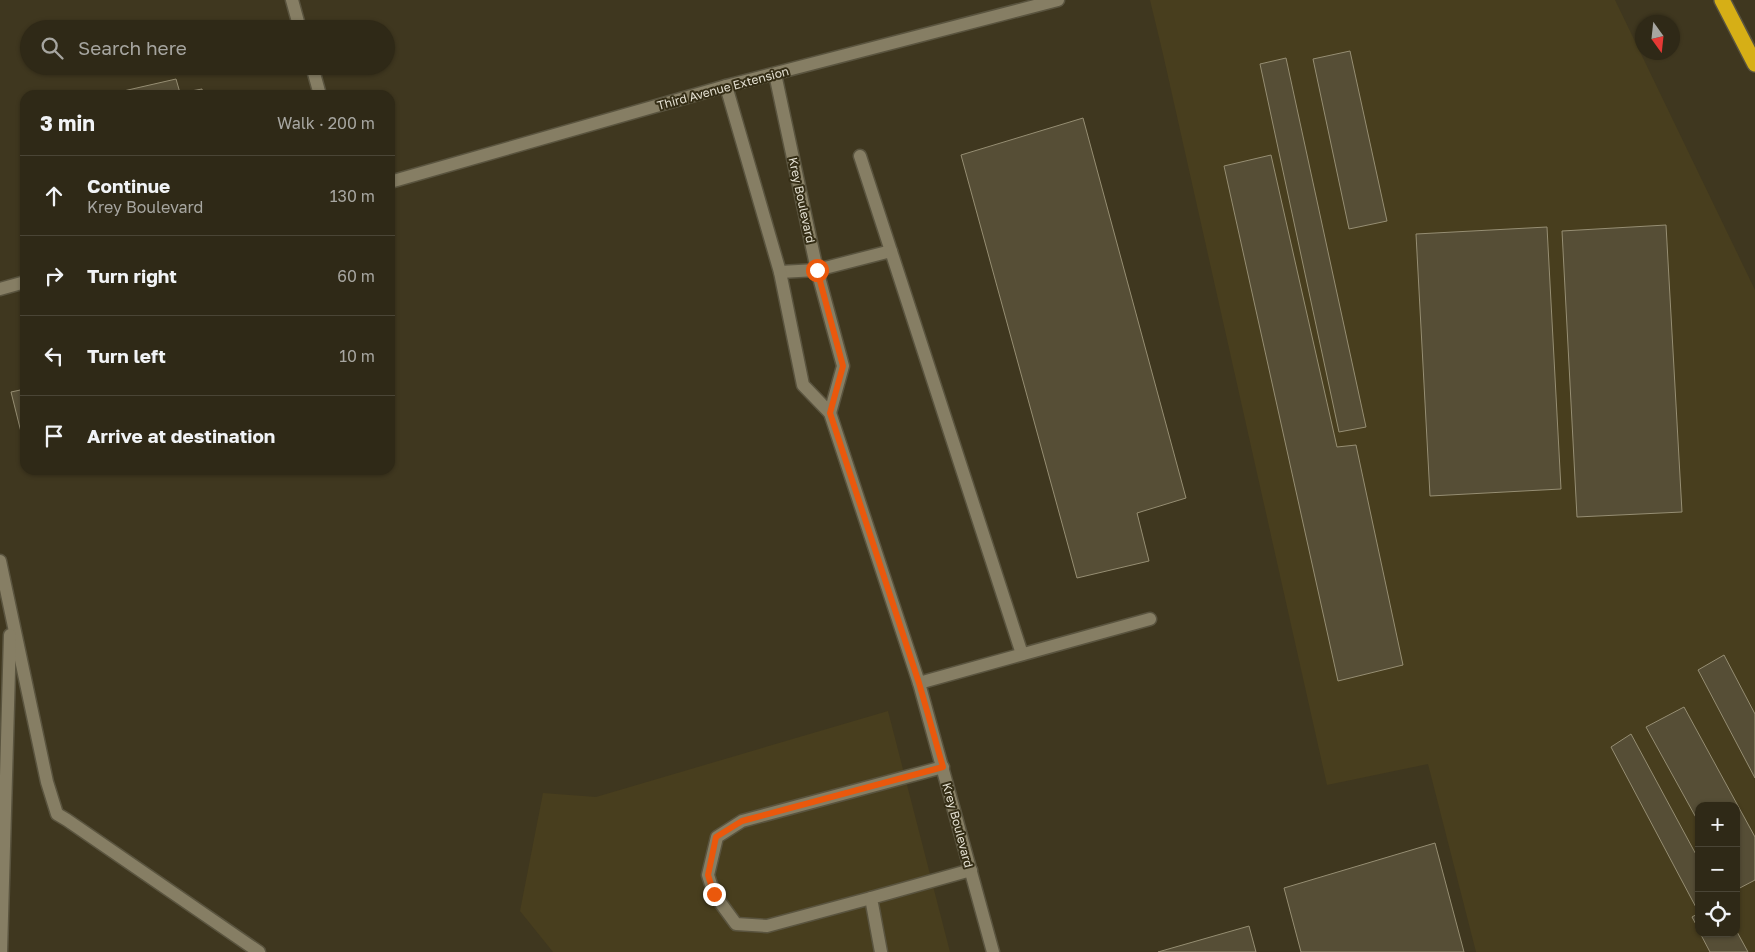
<!DOCTYPE html>
<html lang="en">
<head>
<meta charset="utf-8">
<style>
	body { margin:0; font-family:"Golos Text",sans-serif; background:#3b3524; color:#f1f3f6 }
	.controls { position:absolute; right:15px; bottom:15px; display:grid; overflow:hidden; border-radius:10px; box-shadow:0 1px 4px #0004 }
	.controls button { width:45px; height:45px; display:grid; place-items:center; padding:0; border:0; border-bottom:1px solid #4a4536; background:#2f2917; color:#f1f3f6; font:25px sans-serif }
	.compass { position:absolute; left:1635px; top:15px; width:45px; height:45px; border-radius:50%; background:#2f2917; box-shadow:0 1px 4px #0004; rotate:165deg }
	.stop { position:absolute; width:15px; height:15px; margin:-11px; border:4px solid #ea580c; border-radius:50%; background:#fff }
	.stop.end { background:#ea580c; border-color:#fff; box-shadow:0 1px 5px #0008 }
	.list { margin:0; padding:0; list-style:none }
	h2 { display:flex; justify-content:space-between; align-items:center; height:65px; margin:0; padding:0 20px; font-size:21px }
	h2 small { font-size:16px; font-weight:400; color:#a7a6a1 }
	.list li { display:grid; grid-template-columns:32px 1fr auto; gap:15px; align-items:center; box-sizing:border-box; height:80px; padding:0 20px; border-top:1px solid #4a4536 }
	.list b { display:block; font-size:19px; white-space:nowrap }
	.list p { margin:0; font-size:16px; white-space:nowrap; color:#a7a6a1 }
	.list em { font-size:16px; font-style:normal; color:#a7a6a1 }
	.icon { flex:none; width:28px; height:28px; fill:none; stroke:currentColor; stroke-width:2; stroke-linecap:round; stroke-linejoin:round }
	.map { position:relative; flex:none; width:1755px; height:952px; overflow:hidden }
	.search { position:absolute; background:#2f2917; box-shadow:0 1px 4px #0004; left:20px; top:20px; width:375px; height:55px; display:flex; align-items:center; gap:12px; box-sizing:border-box; padding:0 18px; border-radius:28px; color:#a7a6a1; font-size:19px }
	.panel { position:absolute; background:#2f2917; box-shadow:0 1px 4px #0004; left:20px; top:90px; width:375px; height:385px; border-radius:15px }
	.map>svg:first-child { display:block }
	.built { fill:#483e1e; fill-rule:evenodd }
	.building { fill:#564e36; stroke:#968e73 }
	.lines { fill:none; stroke-linecap:round; stroke-linejoin:round }
	.service-casing { stroke:#5a543f; stroke-width:15 }
	.minor-casing { stroke:#5a543f; stroke-width:15 }
	.tertiary-casing { stroke:#5a543f; stroke-width:15 }
	.motorway-casing { stroke:#5a543f; stroke-width:18 }
	.service { stroke:#867e64; stroke-width:12 }
	.minor { stroke:#867e64; stroke-width:12 }
	.tertiary { stroke:#867e64; stroke-width:12 }
	.motorway { stroke:#d6af16; stroke-width:15 }
	.route { stroke:#ea580c; stroke-width:6 }
	.labels { text-anchor:middle; dominant-baseline:central; stroke-width:4; stroke-linejoin:round; paint-order:stroke }
	.street-label { font-size:12px; fill:#e4e0d2; stroke:#342d15 }
</style>
</head>
<body>
<div class="map">
<svg width="1755" height="952" viewBox="0 0 1755 952">
	<rect width="100%" height="100%" fill="#3f371f"/>
	<!-- built -->
	<g class="built">
		<path d="M1150,0H1615L1755,290V952H1476L1428,764L1327,785L1163,54ZM1699,806H1736V933H1699Z"/>
		<polygon points="888,711 950,952 553,952 520,911 543,793 596,797"/>
	</g>
	<!-- building -->
	<g class="building">
		<polygon points="1350,51 1387,221 1349,229 1313,59"/>
		<polygon points="1286,58 1366,427 1339,432 1260,64"/>
		<polygon points="176,79 180,93 202,89 203,95 106,95"/>
		<polygon points="1083,118 1186,498 1137,513 1149,561 1077,578 961,155"/>
		<polygon points="1271,155 1337,447 1356,445 1403,665 1338,681 1224,166"/>
		<polygon points="1666,225 1682,512 1577,517 1562,231"/>
		<polygon points="1547,227 1561,489 1430,496 1416,234"/>
		<polygon points="25,389 25,448 11,392"/>
		<polygon points="1724,655 1755,714 1755,778 1698,670"/>
		<polygon points="1684,707 1755,837 1755,880 1736,890 1736,806 1699,806 1699,823 1646,727"/>
		<polygon points="1631,734 1699,860 1699,930 1692,917 1699,913 1611,747"/>
		<polygon points="1435,843 1464,952 1301,952 1284,888"/>
		<polygon points="1249,926 1256,952 1158,952"/>
		<polygon points="1736,930 1748,952 1710,952 1700,933 1736,933"/>
	</g>
	<g class="lines">
		<defs>
			<g id="service">
				<polyline points="860,156 891,251"/>
				<polyline points="780,272 817,270 891,251 1022,654"/>
				<polyline points="0,561 47,782 57,814 67,820 259,952"/>
				<polyline points="919,683 1150,619"/>
				<polyline points="871,898 767,926 736,924 714,894 708,875 717,837 742,821 943,767"/>
				<polyline points="1,952 10,635"/>
				<polyline points="881,952 871,898 971,870"/>
			</g>
			<g id="minor">
				<polyline points="292,0 300,29"/>
				<polyline points="312,66 320,95"/>
				<polyline points="775,74 817,270 843,366 830,413"/>
				<polyline points="726,86 780,272 803,385 830,413 919,683 993,952"/>
			</g>
			<g id="tertiary">
				<polyline points="390,182 726,86 1058,0"/>
				<polyline points="0,289 25,282"/>
			</g>
			<polyline id="motorway" points="1722,0 1755,64"/>
		</defs>
		<!-- service casing -->
		<use href="#service" class="service-casing"/>
		<!-- minor casing -->
		<use href="#minor" class="minor-casing"/>
		<!-- tertiary casing -->
		<use href="#tertiary" class="tertiary-casing"/>
		<!-- motorway casing -->
		<use href="#motorway" class="motorway-casing"/>
		<!-- service -->
		<use href="#service" class="service"/>
		<!-- minor -->
		<use href="#minor" class="minor"/>
		<!-- tertiary -->
		<use href="#tertiary" class="tertiary"/>
		<!-- motorway -->
		<use href="#motorway" class="motorway"/>
	</g>
	<g class="lines">
		<!-- route -->
		<polyline class="route" points="714,894 708,875 716,837 742,821 943,767 919,683 830,413 843,366 817,270"/>
	</g>
	<g class="labels">
		<!-- street labels -->
		<g class="street-label">
			<text transform="translate(723 88) rotate(-15)">Third Avenue Extension</text>
			<text transform="translate(802 200) rotate(78)">Krey Boulevard</text>
			<text transform="translate(958 825) rotate(75)">Krey Boulevard</text>
		</g>
	</g>
</svg>
<div class="controls">
<button>+</button>
<button>−</button>
<button><svg class="icon" aria-label="locate" viewBox="0 0 24 24"><circle cx="12" cy="12" r="6"/><path d="M12 2v4M12 18v4M2 12h4M18 12h4"/></svg></button>
</div>
<svg class="compass" viewBox="-18 -18 36 36"><path d="M0-13l5 13h-10z" fill="#e53935"/><path d="M0 13l5-13h-10z" fill="#a7a6a1"/></svg>
<div class="stop" style="left:817px;top:270px"></div>
<div class="stop end" style="left:714px;top:894px"></div>
<div class="search"><svg class="icon" aria-label="search" viewBox="0 0 24 24"><circle cx="10" cy="10" r="6"/><path d="M15 15l6 6"/></svg>Search here</div>
<section class="panel">
<h2>3 min<small>Walk · 200 m</small></h2>
<ul class="list">
<li><svg class="icon" aria-label="ahead" viewBox="0 0 24 24"><path d="M12 20V5M6 11l6-6 6 6"/></svg><div><b>Continue</b><p>Krey Boulevard</p></div><em>130 m</em></li>
<li><svg class="icon" aria-label="right" viewBox="0 0 24 24"><path d="M7 20v-9h11M14 6l5 5-5 5"/></svg><div><b>Turn right</b></div><em>60 m</em></li>
<li><svg class="icon" aria-label="left" viewBox="0 0 24 24"><path d="M17 20v-9H6M10 6l-5 5 5 5"/></svg><div><b>Turn left</b></div><em>10 m</em></li>
<li><svg class="icon" aria-label="arrive" viewBox="0 0 24 24"><path d="M6 21V4h12l-3 4 3 4H6"/></svg><div><b>Arrive at destination</b></div></li>
</ul>
</section>
</div>
</body>
</html>
